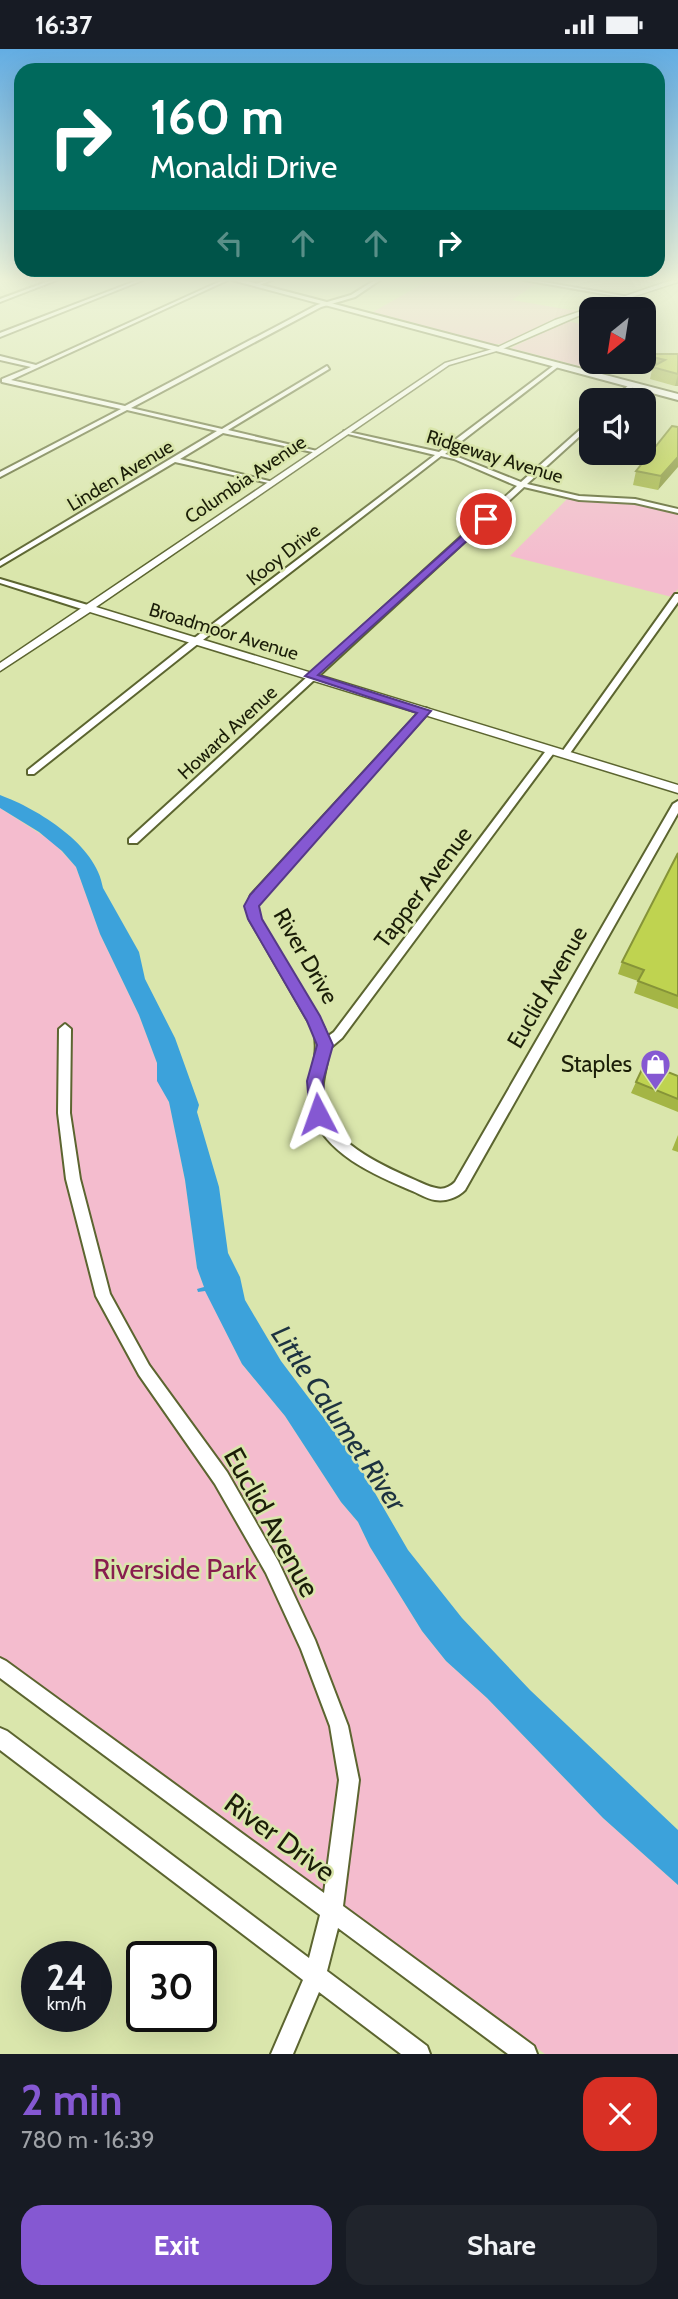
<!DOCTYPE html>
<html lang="en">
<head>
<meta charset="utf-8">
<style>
  :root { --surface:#171b24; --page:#20242c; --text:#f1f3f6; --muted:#9ea1a6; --accent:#8558d2 }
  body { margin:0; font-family:Cabin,sans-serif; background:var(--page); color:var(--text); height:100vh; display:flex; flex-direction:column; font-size:26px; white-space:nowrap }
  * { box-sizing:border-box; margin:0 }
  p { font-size:23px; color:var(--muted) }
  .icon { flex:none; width:38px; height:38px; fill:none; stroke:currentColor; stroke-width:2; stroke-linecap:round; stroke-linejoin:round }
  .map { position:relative; height:2005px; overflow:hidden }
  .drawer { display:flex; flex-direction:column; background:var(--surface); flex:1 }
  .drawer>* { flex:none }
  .hud { position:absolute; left:14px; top:14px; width:651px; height:214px; border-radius:21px; box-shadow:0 7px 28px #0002; background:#00695c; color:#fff; overflow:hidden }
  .needle { width:46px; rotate:210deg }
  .controls { position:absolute; left:579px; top:248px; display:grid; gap:14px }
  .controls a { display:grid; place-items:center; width:77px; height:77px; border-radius:14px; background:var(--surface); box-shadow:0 7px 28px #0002; font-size:35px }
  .speed { position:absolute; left:21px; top:1892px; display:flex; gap:14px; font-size:35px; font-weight:700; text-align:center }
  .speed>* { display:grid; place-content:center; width:91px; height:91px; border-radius:50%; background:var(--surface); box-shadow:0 7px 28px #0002; line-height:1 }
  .speed small { font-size:18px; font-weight:400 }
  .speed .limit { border:4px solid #111; border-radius:10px; background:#fff; color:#111 }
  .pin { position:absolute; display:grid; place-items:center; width:60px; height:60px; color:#fff; margin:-30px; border:4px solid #fff; border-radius:50%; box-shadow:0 2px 7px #0007 }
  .me { position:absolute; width:77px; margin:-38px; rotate:356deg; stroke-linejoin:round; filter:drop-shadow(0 0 5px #0008) }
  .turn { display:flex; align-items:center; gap:24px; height:147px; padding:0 21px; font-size:32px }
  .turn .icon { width:91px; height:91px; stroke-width:2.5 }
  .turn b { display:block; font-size:49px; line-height:60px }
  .lanes { display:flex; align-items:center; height:66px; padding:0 21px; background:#0003; justify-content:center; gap:35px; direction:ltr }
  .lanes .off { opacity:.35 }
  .round { display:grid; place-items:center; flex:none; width:74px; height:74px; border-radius:21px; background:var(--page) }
  .head { display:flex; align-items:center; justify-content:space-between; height:119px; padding:0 21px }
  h1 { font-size:42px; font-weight:700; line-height:52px; color:var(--accent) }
  .action { display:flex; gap:14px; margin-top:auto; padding:14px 21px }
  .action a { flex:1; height:80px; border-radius:21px; background:var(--accent); color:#fff; font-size:28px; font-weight:700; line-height:80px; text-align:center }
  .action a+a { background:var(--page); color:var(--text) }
  .status { display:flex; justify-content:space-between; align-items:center; height:49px; padding:0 35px; background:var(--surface); direction:ltr }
  .status svg { height:19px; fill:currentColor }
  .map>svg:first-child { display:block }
  .green { fill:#f4bcce }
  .water { fill:#3ca2db }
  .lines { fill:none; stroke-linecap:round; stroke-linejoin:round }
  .minor-casing { stroke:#5c6530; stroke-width:4 }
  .tertiary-casing { stroke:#5c6530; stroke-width:3 }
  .primary-casing { stroke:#5c6530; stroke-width:4 }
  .minor { fill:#fff; fill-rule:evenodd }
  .tertiary { fill:#fff; fill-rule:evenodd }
  .primary { fill:#fff; fill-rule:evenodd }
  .wall { fill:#a4b545 }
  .shaded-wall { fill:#869438 }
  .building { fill:#bfd350; stroke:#869438; stroke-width:2 }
  .route { fill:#8558d2; stroke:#563988; stroke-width:2 }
  .labels { text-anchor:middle; stroke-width:5; stroke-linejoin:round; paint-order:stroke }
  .far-street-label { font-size:19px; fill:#1b1e08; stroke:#dae6ac }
  .street-label { font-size:23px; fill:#1b1e08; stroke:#dae6ac }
  .poi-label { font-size:23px; fill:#1b1e08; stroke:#dae6ac; text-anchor:end }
  .near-water-label { font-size:28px; font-style:italic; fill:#1d3240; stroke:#dae6ac }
  .near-street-label { font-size:28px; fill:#1b1e08; stroke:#dae6ac }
  .near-park-label { font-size:28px; fill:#881d4f; stroke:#dae6ac }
</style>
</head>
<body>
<div class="status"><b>16:37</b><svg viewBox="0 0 49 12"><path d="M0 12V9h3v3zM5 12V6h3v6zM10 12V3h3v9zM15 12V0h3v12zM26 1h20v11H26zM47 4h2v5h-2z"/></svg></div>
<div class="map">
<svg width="678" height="2005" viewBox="0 0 678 2005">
  <rect width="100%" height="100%" fill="#dae6ac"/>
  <path class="green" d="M429 231H513L537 234 512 251 576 262 504 295H493L373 263Z
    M566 272 591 277 592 313H633L609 325 511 299Z
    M569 448 625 452 678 463V540L672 548 510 507Z
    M0 759 53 793 76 818 100 885 139 966 157 1014 161 1038 169 1053 185 1131 197 1219 204 1238 198 1243 205 1241 242 1315 285 1367 341 1453 358 1473 370 1498 422 1582 446 1612 487 1649 603 1769 678 1836V2005H545L0 1608Z"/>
  <path class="water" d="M0 746C38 760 97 796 103 839L139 903 145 930 175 989 199 1056 197 1063 219 1138 228 1204 240 1228 245 1251 281 1312 357 1413 408 1501 462 1569 530 1641 678 1781V1836L603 1769 487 1649 446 1612 422 1582 370 1498 358 1473 341 1453 285 1367 242 1315 205 1242 198 1243 197 1240 204 1238 197 1219 185 1131 169 1053 157 1032V1014L139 966 100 885 76 818 62 802 39 783 0 759Z"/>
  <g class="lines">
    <defs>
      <path id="minor" d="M52 231H57L0 253V250Z
        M138 231H143L0 288V284Z
        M223 231H228L11 331 125 357 317 256 351 246 375 231H380L355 248 321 258 131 359 222 380 327 317 329 320 228 381 317 402V404L223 384 180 410 273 433V435L175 413 0 517V512L217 382 127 361 0 428V423L121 360 2 333V330L31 318 0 311V307L36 316Z
        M267 231H272L257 237 253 236Z
        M524 231H532L629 248 627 249Z
        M557 314 559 317 445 405 458 408 521 433 592 370V376L527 435 579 447 635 450 678 460V464L635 454 579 451 524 438 137 794H129V790L517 437 454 410 441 407 199 594 34 725H28V721L193 590 435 406 344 384V382L439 403Z
        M630 335 635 336 618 352H611Z
        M0 530 91 557 92 559 85 561 0 534Z
        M675 545H678V553L568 707H562V703Z
        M425 659 428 660V664L260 850 257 857 260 871 324 979 327 988 334 983 548 699 551 698 556 701 342 989 329 1000C327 1021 317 1042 325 1064 338 1097 385 1118 415 1131 422 1134 429 1138 436 1139 443 1141 450 1138 455 1133L673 755 678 752V764L465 1141C458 1148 446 1153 435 1151 427 1150 418 1144 410 1141 375 1126 323 1104 312 1062 304 1035 321 1010 314 982L250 871 247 857 251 846 422 660Z
        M65 975 71 980 70 1064 80 1130 110 1245 149 1316 227 1423 278 1512 315 1591 348 1677 359 1731 343 1857 534 1997 537 2005H508L338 1879 327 1922 427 1997 430 2005H401L319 1943 293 2005H271L303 1931 0 1701V1679L7 1682 309 1909 320 1866 0 1629V1609L6 1612 324 1844 339 1731 330 1677 301 1600 266 1524 215 1435 139 1326 96 1247 66 1130 58 1064 59 980Z"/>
      <path id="tertiary" d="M672 231 678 233 592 261 500 301 449 316 96 558 678 736V744L90 563 0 622V614L445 314 496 299 555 271Z"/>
      <path id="primary" d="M232 231H243L678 345V351Z"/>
    </defs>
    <use href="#minor" class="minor-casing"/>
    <use href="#tertiary" class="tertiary-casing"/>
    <use href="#primary" class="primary-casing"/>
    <use href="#minor" class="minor"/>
    <use href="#tertiary" class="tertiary"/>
    <use href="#primary" class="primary"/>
  </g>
  <path class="wall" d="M652 305H678V337H675L650 330 652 321H649Z
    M678 378 658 441 633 436 636 422Z
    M678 804V960L634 944 638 932 618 925 622 913Z
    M678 1027V1063L631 1044 636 1033Z
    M678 1086V1103L672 1101Z"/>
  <path class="shaded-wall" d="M678 325V337H675Z
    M678 408V418L658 441 661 427Z"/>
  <path class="building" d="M652 305H678V325L652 318 665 311 652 308Z
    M672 377 678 378V408L661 427 636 422Z
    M678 804V947L638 932 644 921 622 913Z
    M645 1014 678 1027V1050L636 1033Z"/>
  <linearGradient id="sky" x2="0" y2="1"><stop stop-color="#63ade3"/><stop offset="0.45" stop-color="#eef4da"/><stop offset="1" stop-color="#eef4da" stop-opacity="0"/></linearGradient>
  <rect width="678" height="511" fill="url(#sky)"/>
  <path class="route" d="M483 468 491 470 318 626 431 662 259 857 262 870 320 967 333 996 323 1032 326 1065 318 1072 310 1065 307 1032 317 996 307 972 248 870 244 857 250 846 417 664 305 627Z"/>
  <defs>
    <symbol id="shop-pin" viewBox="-11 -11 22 30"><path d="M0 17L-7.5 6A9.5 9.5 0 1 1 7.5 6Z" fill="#8558d2" stroke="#dae6ac"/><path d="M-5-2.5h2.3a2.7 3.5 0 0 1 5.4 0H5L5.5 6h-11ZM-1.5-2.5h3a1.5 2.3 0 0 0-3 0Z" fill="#fff"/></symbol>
  </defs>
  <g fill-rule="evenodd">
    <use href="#shop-pin" x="638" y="998" width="35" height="47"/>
  </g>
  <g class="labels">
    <g class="far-street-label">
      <text transform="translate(495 407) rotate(17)" y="7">Ridgeway Avenue</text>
      <text transform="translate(120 426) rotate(-31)" y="7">Linden Avenue</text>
      <text transform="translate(245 430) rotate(-34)" y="7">Columbia Avenue</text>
      <text transform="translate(283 505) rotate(-38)" y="7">Kooy Drive</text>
      <text transform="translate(224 582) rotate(17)" y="7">Broadmoor Avenue</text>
      <text transform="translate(227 683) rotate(-43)" y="7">Howard Avenue</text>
    </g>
    <g class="street-label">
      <text transform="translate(423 838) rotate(-53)" y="8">Tapper Avenue</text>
      <text transform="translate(306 907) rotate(60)" y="8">River Drive</text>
      <text transform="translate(547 938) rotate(-60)" y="8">Euclid Avenue</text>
    </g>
    <g class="poi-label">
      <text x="632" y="1023">Staples</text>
    </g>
    <g class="near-water-label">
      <text transform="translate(339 1369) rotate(56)" y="10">Little Calumet River</text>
    </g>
    <g class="near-street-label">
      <text transform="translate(272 1473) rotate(61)" y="10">Euclid Avenue</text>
      <text transform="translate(280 1788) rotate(36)" y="10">River Drive</text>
    </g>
    <g class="near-park-label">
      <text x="175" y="1530">Riverside Park</text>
    </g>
  </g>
</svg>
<div class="controls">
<a><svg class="needle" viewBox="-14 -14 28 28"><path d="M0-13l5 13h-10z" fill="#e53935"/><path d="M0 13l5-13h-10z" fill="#9ea1a6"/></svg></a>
<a><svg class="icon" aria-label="sound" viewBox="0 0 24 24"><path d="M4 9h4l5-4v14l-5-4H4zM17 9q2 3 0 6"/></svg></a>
</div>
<div class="speed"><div>24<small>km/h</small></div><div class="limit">30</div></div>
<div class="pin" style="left:486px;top:470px;background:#d93025"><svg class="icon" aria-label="arrive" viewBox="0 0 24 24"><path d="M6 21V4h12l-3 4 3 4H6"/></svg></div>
<svg class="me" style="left:318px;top:1065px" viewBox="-20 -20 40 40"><path d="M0-17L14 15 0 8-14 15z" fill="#8558d2" stroke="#fff" stroke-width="4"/></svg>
<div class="hud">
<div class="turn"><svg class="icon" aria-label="right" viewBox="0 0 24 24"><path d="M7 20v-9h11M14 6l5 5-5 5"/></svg><div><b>160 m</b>Monaldi Drive</div></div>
<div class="lanes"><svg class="icon off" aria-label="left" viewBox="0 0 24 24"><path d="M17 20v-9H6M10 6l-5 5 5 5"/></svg><svg class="icon off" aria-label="ahead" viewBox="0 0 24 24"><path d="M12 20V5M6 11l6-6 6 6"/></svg><svg class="icon off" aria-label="ahead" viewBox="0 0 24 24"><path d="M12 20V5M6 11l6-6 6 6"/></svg><svg class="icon" aria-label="right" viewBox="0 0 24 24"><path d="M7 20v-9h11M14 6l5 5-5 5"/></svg></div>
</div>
</div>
<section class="drawer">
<div class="head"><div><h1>2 min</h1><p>780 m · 16:39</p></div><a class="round" style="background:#d93025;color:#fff"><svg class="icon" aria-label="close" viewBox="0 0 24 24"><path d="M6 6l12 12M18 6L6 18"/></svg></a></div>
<div class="action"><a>Exit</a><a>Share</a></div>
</section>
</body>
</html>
